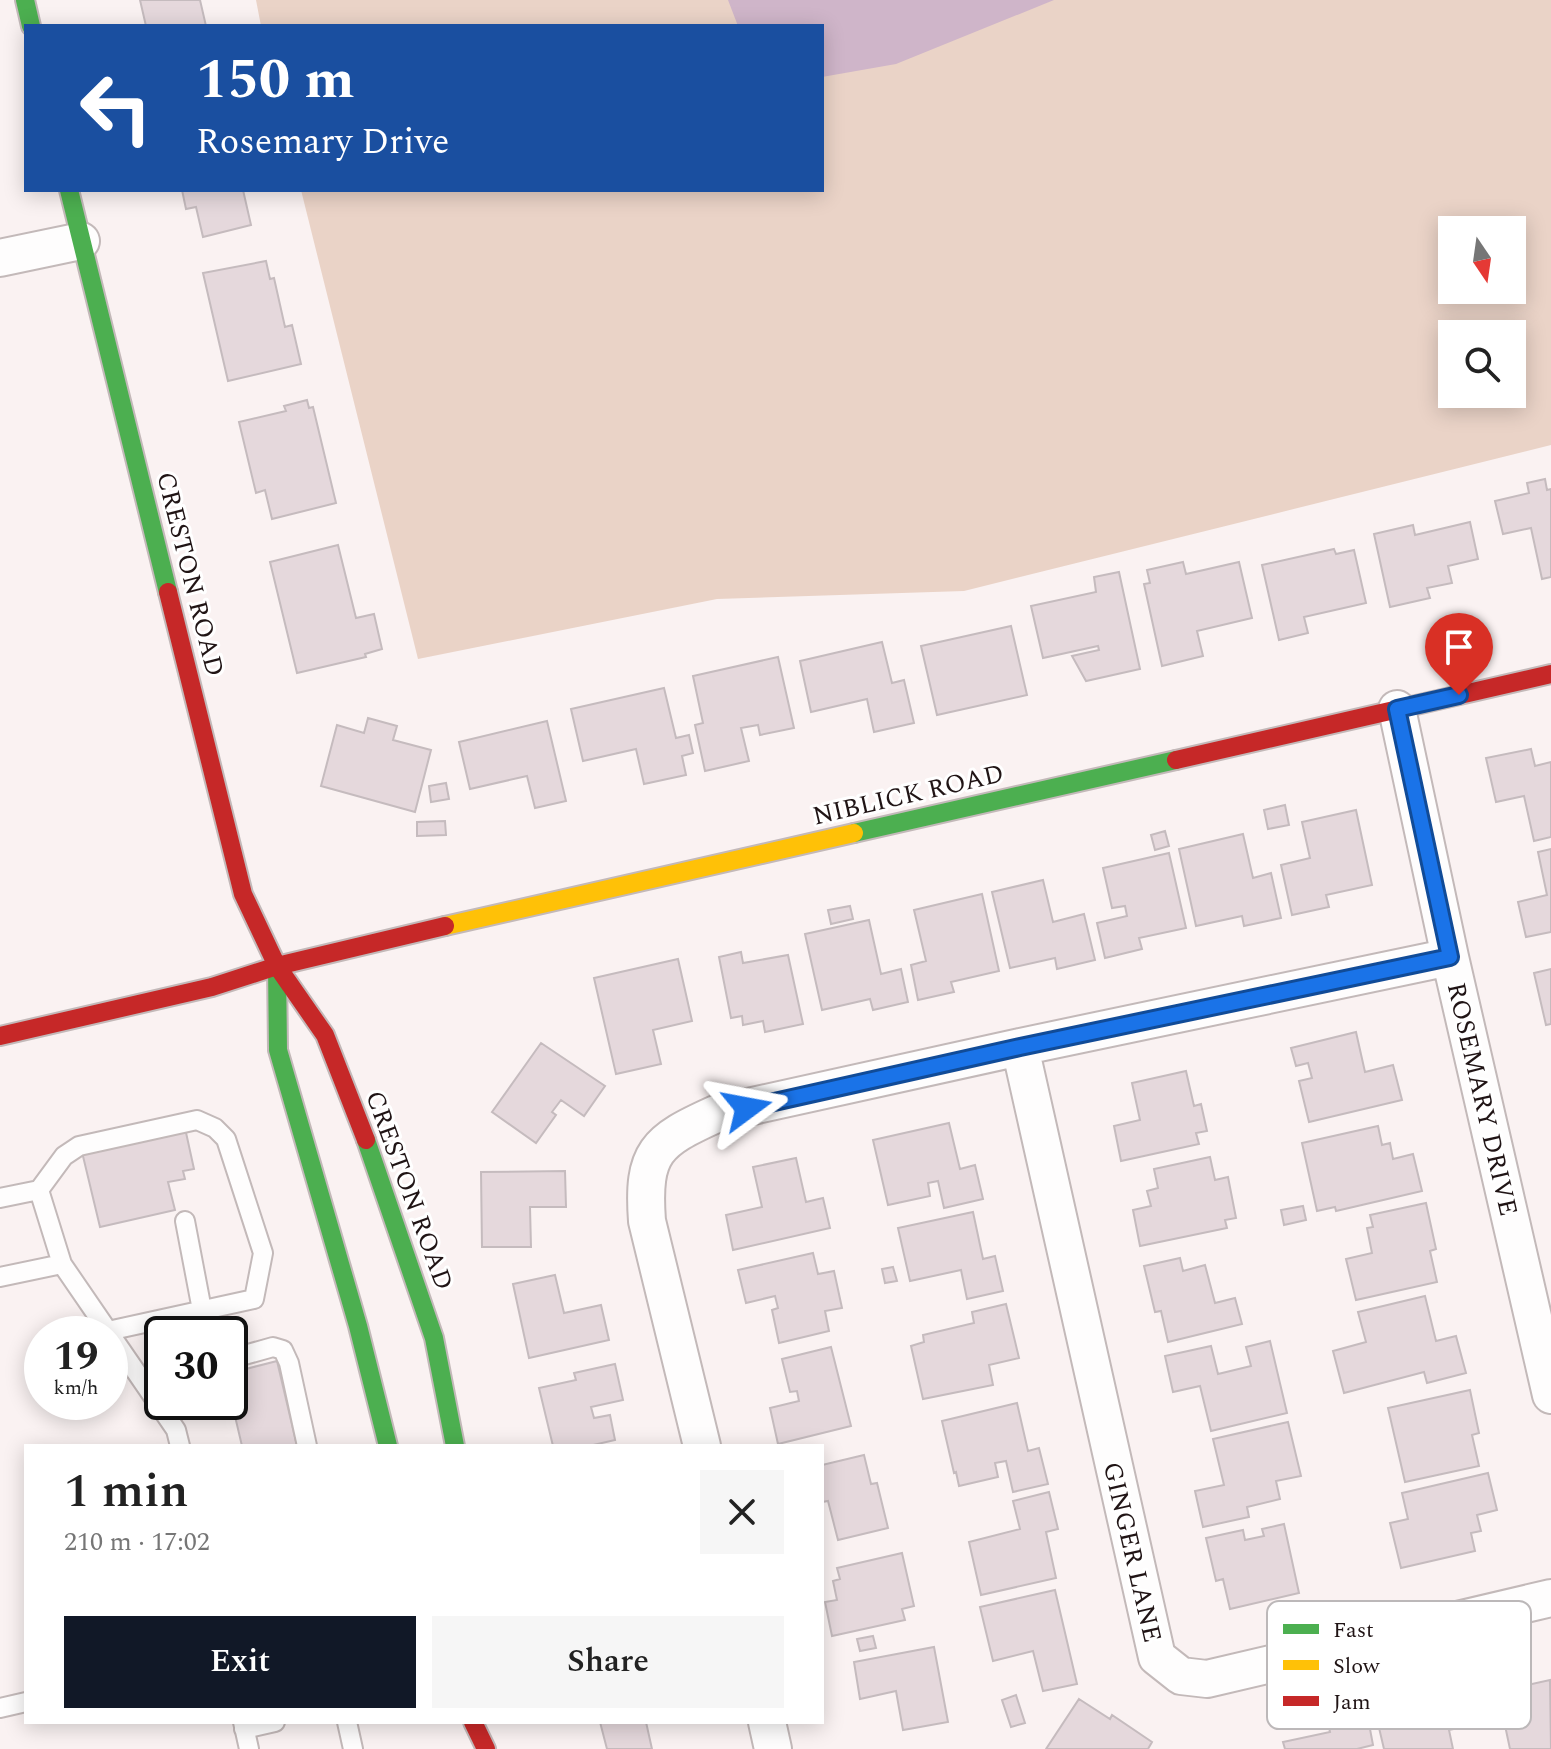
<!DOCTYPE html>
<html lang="en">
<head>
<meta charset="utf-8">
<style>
  :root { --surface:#fff; --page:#f6f6f6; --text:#222; --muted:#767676; --accent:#111827 }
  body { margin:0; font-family:Spectral,serif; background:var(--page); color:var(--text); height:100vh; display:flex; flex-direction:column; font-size:30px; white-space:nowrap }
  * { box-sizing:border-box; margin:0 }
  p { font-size:26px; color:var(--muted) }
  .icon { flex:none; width:44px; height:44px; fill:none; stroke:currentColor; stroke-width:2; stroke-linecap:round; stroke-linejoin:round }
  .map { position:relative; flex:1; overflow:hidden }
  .panel { position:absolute; left:24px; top:1444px; width:800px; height:280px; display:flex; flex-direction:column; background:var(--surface); border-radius:0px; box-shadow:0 4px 20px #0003 }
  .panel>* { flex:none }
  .guide { position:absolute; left:24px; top:24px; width:800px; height:168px; border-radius:0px; box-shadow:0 4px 20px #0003; background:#1a4fa0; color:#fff; overflow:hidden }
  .needle { width:52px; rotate:167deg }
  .fabs { position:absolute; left:1438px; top:216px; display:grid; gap:16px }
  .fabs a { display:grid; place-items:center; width:88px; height:88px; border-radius:0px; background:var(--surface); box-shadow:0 4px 20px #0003; font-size:40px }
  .speed { position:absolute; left:24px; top:1316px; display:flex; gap:16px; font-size:40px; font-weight:700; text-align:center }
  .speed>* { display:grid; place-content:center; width:104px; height:104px; border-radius:50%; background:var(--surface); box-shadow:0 4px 20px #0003; line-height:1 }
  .speed small { font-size:20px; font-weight:400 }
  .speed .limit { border:4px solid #111; border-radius:12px; background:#fff; color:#111 }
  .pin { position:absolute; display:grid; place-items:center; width:68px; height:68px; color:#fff; margin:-82px -34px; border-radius:50% 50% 50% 0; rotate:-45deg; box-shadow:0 0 8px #0007 }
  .pin .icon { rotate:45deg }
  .me { position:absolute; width:88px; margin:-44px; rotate:77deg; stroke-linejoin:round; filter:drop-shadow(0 0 6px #0008) }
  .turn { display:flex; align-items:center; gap:28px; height:168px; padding:0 40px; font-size:36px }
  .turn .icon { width:104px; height:104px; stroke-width:2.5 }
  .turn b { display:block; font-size:56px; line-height:68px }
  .round { display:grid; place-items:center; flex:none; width:84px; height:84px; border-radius:0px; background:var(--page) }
  .head { display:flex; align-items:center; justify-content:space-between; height:136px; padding:0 40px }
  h1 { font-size:48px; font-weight:600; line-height:60px }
  .cta { display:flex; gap:16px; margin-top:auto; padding:16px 40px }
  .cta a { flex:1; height:92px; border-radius:0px; background:var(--accent); color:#fff; font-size:32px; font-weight:600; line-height:92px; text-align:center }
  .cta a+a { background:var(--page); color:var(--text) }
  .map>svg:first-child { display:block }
  .green { fill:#ead3c7; fill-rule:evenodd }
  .water { fill:#cfb5c9 }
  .building { fill:#e5d8dc; stroke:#c5bbbe; stroke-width:2 }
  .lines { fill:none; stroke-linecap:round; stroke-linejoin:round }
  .lane-casing { stroke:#c3b9b9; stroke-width:22 }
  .street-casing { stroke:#c3b9b9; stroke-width:40 }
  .fast-casing { stroke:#c3b9b9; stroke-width:22 }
  .slow-casing { stroke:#c3b9b9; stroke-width:22 }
  .jam-casing { stroke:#c3b9b9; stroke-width:22 }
  .lane { stroke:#fefdfd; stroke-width:18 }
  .street { stroke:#fefdfd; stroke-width:36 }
  .fast { stroke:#4caf50; stroke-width:18 }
  .slow { stroke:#ffc107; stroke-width:18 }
  .jam { stroke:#c62828; stroke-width:18 }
  .route-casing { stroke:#114b97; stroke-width:20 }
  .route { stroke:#1a73e8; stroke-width:14 }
  .labels { text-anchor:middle; stroke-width:6; stroke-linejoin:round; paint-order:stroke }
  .street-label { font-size:26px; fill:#201415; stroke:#fff }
  .key { fill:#fff; stroke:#bcb8b9; stroke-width:2 }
  .key-label { font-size:22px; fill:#201415 }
</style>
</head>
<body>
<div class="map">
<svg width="1551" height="1749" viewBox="0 0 1551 1749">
  <rect width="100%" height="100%" fill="#faf2f2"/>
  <path class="green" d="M256 0H1551V445L964 591 717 599 418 659 301 190H822V26H261ZM1452 230H1512V290H1452ZM1452 334H1512V394H1452Z"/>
  <path class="water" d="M728 0H1054L896 64 822 77V26H738Z"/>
  <path class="building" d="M140 0H200L206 26H146Z
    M182 190H243L251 225 203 237 196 207 186 209Z
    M266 261 270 279 274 278 285 327 292 325 301 364 228 381 203 273Z
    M307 400 309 408 313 407 336 503 272 519 265 490 256 493 239 422 286 411 284 406Z
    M1545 479 1547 490 1551 489V577L1542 579 1531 528 1503 534 1495 501 1529 493 1527 483Z
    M1470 522 1478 559 1448 566 1452 583 1427 588 1430 598 1390 607 1374 534 1413 525 1415 535Z
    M338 545 356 618 374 614 382 649 365 654 366 657 297 673 270 562Z
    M1334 549 1336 554 1354 550 1366 603 1304 617 1308 633 1279 640 1262 565Z
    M1183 562 1186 574 1239 562 1252 618 1197 631 1203 656 1162 666 1144 584 1150 583 1147 570Z
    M1119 572 1140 669 1086 681 1072 656 1099 650 1098 646 1043 658 1031 606 1096 592 1094 577Z
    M1011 626 1027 695 937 715 921 646Z
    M882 642 892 683 904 680 914 723 874 732 867 699 811 712 800 661Z
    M778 657 794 728 760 735 758 725 741 728 749 761 705 771 695 725 703 723 693 676Z
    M664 688 676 738 689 735 693 753 682 756 686 775 644 784 636 749 583 761 571 709Z
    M368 718 397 726 393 740 431 750 415 812 321 786 337 725 364 733Z
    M547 721 566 801 535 808 527 776 470 789 459 742Z
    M1531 749 1535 766 1551 762V837L1534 841 1524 796 1496 802 1486 758Z
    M446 783 449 799 431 802 429 786Z
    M1285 805 1289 825 1268 829 1264 810Z
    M1356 810 1372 885 1326 895 1329 907 1292 915 1281 865 1310 858 1302 822Z
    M445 821 446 835 417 836V822Z
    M1165 831 1169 846 1155 850 1151 835Z
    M1243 834 1253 878 1271 873 1281 918 1244 926 1242 916 1196 926 1179 849Z
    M1551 849V932L1526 937 1518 902 1547 895 1538 852Z
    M1169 853 1186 928 1139 938 1142 949 1105 958 1097 923 1127 916 1125 906 1112 908 1103 868Z
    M1043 880 1053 922 1084 914 1095 960 1057 969 1055 958 1010 968 992 892Z
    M982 894 999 971 951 982 954 992 918 1000 911 965 926 961 914 910Z
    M850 906 853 919 831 924 828 910Z
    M869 920 881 974 901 969 908 1002 873 1010 870 999 822 1010 805 934Z
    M741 952 743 963 788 955 803 1024 765 1032 763 1021 743 1025 742 1016 731 1018 719 957Z
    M678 959 692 1021 653 1030 661 1064 616 1074 594 978Z
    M1551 969V1024L1546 1025 1534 973Z
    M1356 1032 1365 1072 1393 1065 1402 1100 1309 1122 1299 1081 1312 1078 1308 1063 1296 1066 1291 1048Z
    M541 1043 605 1086 584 1116 561 1100 552 1112 556 1115 536 1143 492 1112Z
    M1186 1071 1194 1106 1201 1104 1207 1131 1196 1133 1199 1144 1121 1161 1114 1126 1140 1120 1132 1083Z
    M949 1123 960 1169 975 1165 983 1199 944 1208 938 1181 928 1183 930 1196 888 1205 873 1140Z
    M1378 1126 1382 1145 1390 1143 1393 1159 1413 1154 1422 1191 1336 1211 1335 1207 1317 1211 1302 1143Z
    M185 1128 194 1169 183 1171 185 1179 168 1182 175 1210 100 1227 82 1152Z
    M1210 1157 1215 1180 1228 1177 1236 1218 1225 1220 1227 1228 1140 1246 1133 1210 1151 1206 1147 1191 1158 1188 1154 1169Z
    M796 1158 806 1202 823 1198 830 1228 733 1250 726 1215 762 1207 753 1167Z
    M565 1171 566 1207H530L531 1247H482L481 1172Z
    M1426 1203 1436 1249 1430 1251 1437 1282 1356 1300 1346 1259 1372 1253 1367 1228 1373 1227 1370 1215Z
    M1303 1206 1306 1220 1284 1225 1281 1210Z
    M973 1212 983 1259 995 1256 1003 1291 967 1299 961 1270 910 1281 898 1228Z
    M813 1253 818 1274 834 1271 842 1308 825 1311 829 1331 779 1343 772 1310 778 1308 775 1296 746 1303 738 1270Z
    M1180 1258 1183 1271 1205 1265 1215 1303 1235 1298 1242 1324 1168 1342 1161 1311 1155 1312 1144 1266Z
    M893 1267 897 1281 885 1283 882 1269Z
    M555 1275 564 1313 601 1305 609 1340 529 1358 513 1284Z
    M1425 1296 1436 1341 1456 1336 1466 1373 1427 1383 1424 1372 1344 1393 1333 1351 1366 1342 1358 1312Z
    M1006 1304 1019 1358 989 1365 993 1385 923 1399 911 1346 924 1342 923 1335 974 1323 972 1312Z
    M1270 1341 1287 1413 1211 1431 1200 1386 1173 1392 1165 1356 1211 1346 1218 1374 1251 1366 1246 1347Z
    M831 1347 851 1426 778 1444 770 1408 799 1401 797 1391 790 1392 782 1359Z
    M277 1361 297 1446H242L230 1395V1373Z
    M615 1364 623 1400 591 1407 594 1418 610 1415 615 1440 589 1446H553L539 1388 576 1380 574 1373Z
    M1470 1390 1479 1433 1472 1435 1479 1466 1405 1482 1388 1408Z
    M1017 1403 1028 1451 1039 1448 1048 1484 1013 1492 1006 1461 995 1463 998 1477 959 1486 956 1472 954 1473 942 1421Z
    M1288 1422 1301 1476 1276 1481 1280 1499 1247 1507 1249 1517 1203 1527 1195 1491 1224 1485 1213 1439Z
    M864 1455 871 1484 877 1483 888 1528 838 1540 828 1501 822 1502V1465Z
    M1488 1473 1497 1510 1477 1515 1481 1531 1471 1533 1475 1551 1401 1568 1390 1523 1408 1519 1402 1493Z
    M1049 1492 1058 1529 1046 1532 1056 1578 981 1595 969 1542 1020 1529 1013 1501Z
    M1284 1524 1299 1593 1230 1609 1223 1579 1216 1581 1206 1538 1243 1530 1245 1540 1264 1536 1262 1529Z
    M902 1553 914 1606 902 1609 905 1620 832 1636 825 1602 837 1600 833 1581 840 1579 837 1568Z
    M1055 1590 1077 1684 1043 1691 1033 1651 993 1661 980 1607Z
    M873 1636 876 1648 860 1651 857 1639Z
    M934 1647 948 1722 903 1730 896 1691 860 1699 854 1662Z
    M1550 1680 1551 1749H1510L1503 1716 1475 1723 1468 1689 1502 1681 1504 1690Z
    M1455 1692 1463 1727 1449 1730 1453 1749H1384L1376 1715 1409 1708 1408 1702Z
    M1016 1695 1025 1723 1011 1727 1002 1700Z
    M1079 1699 1110 1719 1112 1715 1152 1742 1148 1749H1046Z
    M1367 1713 1373 1745 1357 1749H1285L1283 1742 1330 1732 1328 1722Z
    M600 1722H646L652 1749H607Z"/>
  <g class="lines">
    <defs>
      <path id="lane" d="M39 1190 62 1264 110 1334
        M0 1198 39 1190 64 1156 79 1146 197 1120 215 1128 226 1139 263 1253 254 1299 108 1331
        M185 1221 202 1310
        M0 1277 62 1264
        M110 1334 176 1430 180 1446
        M230 1359 273 1347 283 1350 289 1363 307 1446
        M0 1708 26 1702
        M243 1722 249 1749
        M347 1722 353 1749
        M244 1729 275 1722"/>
      <path id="street" d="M0 258 81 241
        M1397 709 1450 957 1551 1395
        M1020 1047 1157 1657 1181 1676 1207 1679 1551 1598
        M702 1446 647 1221C642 1152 656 1141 716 1114L1020 1047 1450 957
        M767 1722 773 1749"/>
      <path id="fast" d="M25 0 31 26
        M69 190 168 592
        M854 833 1176 760
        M277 966 278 1050 358 1326 388 1446
        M366 1140 434 1338 455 1446"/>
      <path id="slow" d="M445 926 854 833"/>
      <path id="jam" d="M168 592 243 894 277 966 325 1035 366 1140
        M1176 760 1551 674
        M0 1036 212 987 277 966 445 926
        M473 1722 486 1749"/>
    </defs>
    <use href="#lane" class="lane-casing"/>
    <use href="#street" class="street-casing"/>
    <use href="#fast" class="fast-casing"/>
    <use href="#slow" class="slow-casing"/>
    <use href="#jam" class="jam-casing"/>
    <use href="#lane" class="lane"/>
    <use href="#street" class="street"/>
    <use href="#fast" class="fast"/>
    <use href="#slow" class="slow"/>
    <use href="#jam" class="jam"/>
  </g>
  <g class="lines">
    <defs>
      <path id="route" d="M747 1108 1020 1047 1450 957 1397 709 1459 695"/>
    </defs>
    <use href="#route" class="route-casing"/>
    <use href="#route" class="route"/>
  </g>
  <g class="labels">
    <g class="street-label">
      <text transform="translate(191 574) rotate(76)" y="9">CRESTON ROAD</text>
      <text transform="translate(908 794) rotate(-13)" y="9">NIBLICK ROAD</text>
      <text transform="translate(1483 1099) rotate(77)" y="9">ROSEMARY DRIVE</text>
      <text transform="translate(410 1190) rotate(70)" y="9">CRESTON ROAD</text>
      <text transform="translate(1133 1552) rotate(77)" y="9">GINGER LANE</text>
    </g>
  </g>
  <rect x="1267" y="1601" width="264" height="128" rx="12" class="key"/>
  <rect x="1283" y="1624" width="36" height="10" fill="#4caf50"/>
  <rect x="1283" y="1660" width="36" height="10" fill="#ffc107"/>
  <rect x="1283" y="1696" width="36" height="10" fill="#c62828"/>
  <g class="key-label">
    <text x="1333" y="1637">Fast</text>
    <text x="1333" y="1673">Slow</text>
    <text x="1333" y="1709">Jam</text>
  </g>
</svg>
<div class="fabs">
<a><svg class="needle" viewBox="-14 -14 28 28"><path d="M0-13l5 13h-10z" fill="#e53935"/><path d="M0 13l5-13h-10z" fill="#767676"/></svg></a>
<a><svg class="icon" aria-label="search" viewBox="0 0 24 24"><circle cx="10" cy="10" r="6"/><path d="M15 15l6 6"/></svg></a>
</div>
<div class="speed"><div>19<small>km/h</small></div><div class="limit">30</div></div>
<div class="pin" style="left:1459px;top:695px;background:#d93025"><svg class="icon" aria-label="arrive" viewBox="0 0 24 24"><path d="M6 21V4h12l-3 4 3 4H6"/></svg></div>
<svg class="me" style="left:747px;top:1108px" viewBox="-20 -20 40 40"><path d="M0-17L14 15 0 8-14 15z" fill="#1a73e8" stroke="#fff" stroke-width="4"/></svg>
<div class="guide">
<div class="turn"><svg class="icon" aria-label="left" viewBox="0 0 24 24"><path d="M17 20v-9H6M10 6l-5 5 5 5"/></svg><div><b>150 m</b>Rosemary Drive</div></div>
</div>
<section class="panel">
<div class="head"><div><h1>1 min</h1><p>210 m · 17:02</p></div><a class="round"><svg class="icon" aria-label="close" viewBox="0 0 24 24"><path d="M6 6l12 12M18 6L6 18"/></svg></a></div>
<div class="cta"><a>Exit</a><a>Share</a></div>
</section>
</div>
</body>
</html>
